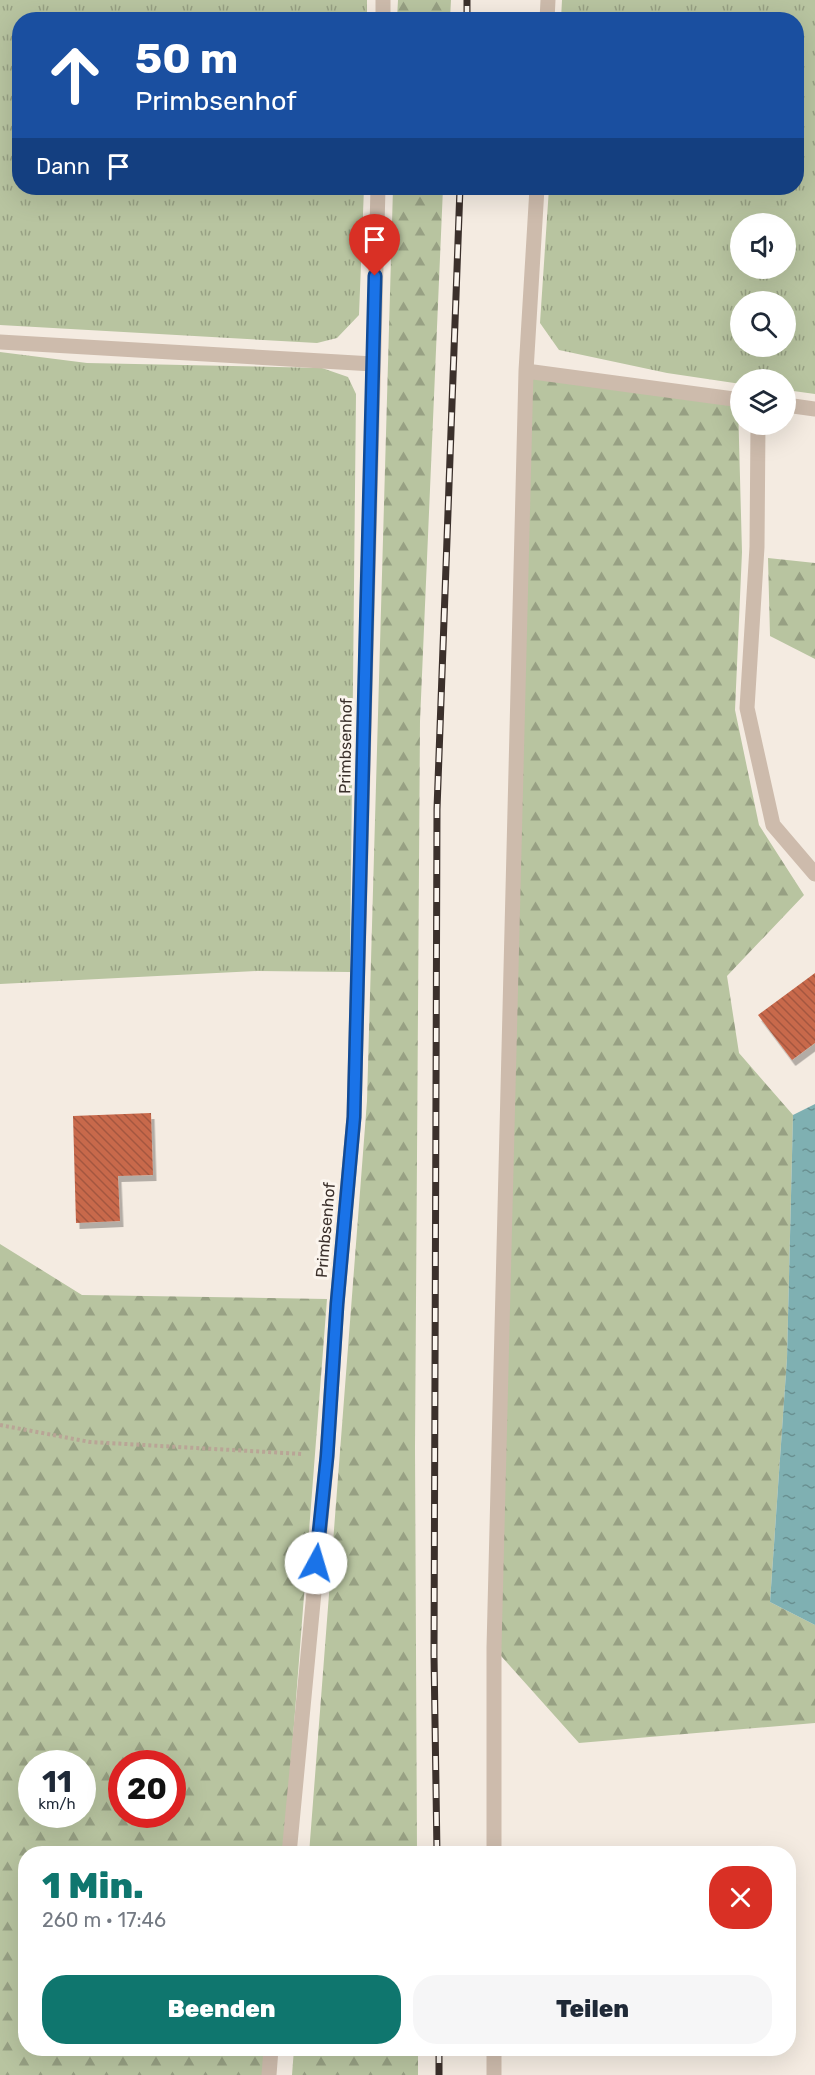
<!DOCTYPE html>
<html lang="de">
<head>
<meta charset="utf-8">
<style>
  :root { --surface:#fff; --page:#f6f6f7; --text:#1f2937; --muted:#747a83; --accent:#0f766e }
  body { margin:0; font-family:Rubik,sans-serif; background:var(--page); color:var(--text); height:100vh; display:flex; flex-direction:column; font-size:22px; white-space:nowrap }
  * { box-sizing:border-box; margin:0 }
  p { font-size:20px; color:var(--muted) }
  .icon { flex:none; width:33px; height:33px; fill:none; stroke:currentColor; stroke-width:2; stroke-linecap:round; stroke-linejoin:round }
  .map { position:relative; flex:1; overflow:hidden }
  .details { position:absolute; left:18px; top:1846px; width:778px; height:210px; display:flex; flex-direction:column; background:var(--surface); border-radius:24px; box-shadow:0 6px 24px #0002 }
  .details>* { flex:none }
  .banner { position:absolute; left:12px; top:12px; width:792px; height:183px; border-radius:24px; box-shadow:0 6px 24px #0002; background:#1a4fa0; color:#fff; overflow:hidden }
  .buttons { position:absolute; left:730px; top:213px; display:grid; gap:12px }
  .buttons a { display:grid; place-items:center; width:66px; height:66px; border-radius:50%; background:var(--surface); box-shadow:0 6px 24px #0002; font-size:30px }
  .speed { position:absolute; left:18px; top:1750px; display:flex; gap:12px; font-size:30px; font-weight:700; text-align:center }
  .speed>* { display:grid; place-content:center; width:78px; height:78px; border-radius:50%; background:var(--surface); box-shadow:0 6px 24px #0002; line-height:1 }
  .speed small { font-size:15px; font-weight:400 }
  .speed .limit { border:9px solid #d22; background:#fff; color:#111 }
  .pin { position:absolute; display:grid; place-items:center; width:51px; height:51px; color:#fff; margin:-62px -26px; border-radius:50% 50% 50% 0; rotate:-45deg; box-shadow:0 0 6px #0007 }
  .pin .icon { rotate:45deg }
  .me { position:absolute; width:66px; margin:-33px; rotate:6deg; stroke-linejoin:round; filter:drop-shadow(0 0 4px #0008) }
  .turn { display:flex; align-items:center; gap:21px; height:126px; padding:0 24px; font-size:27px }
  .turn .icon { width:78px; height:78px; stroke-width:2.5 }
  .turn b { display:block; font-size:42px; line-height:51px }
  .then { display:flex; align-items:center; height:57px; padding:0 24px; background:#0003; gap:12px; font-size:22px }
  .round { display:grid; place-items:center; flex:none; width:63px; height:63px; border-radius:24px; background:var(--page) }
  .overview { display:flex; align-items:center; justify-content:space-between; height:102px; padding:0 24px }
  h1 { font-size:36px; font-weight:800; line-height:45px; color:var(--accent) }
  .button { display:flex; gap:12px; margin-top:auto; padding:12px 24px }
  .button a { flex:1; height:69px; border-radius:24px; background:var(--accent); color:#fff; font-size:24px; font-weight:800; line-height:69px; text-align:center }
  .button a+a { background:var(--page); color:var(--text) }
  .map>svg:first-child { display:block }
  .grass { fill:url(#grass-tufts); fill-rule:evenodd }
  .forest { fill:url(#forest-firs); fill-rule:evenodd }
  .water { fill:url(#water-ripples) }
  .building { fill:url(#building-back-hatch); filter:url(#shadow) }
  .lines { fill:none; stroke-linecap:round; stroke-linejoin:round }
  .path { stroke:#b9a596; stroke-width:4; stroke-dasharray:3 3; stroke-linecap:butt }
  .service { stroke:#cdbbac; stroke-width:15 }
  .rail-casing { stroke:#3b302b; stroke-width:7 }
  .rail { stroke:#fbf5ee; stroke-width:4.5; stroke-dasharray:14; stroke-linecap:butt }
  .route-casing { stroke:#114b97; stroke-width:15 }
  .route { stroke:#1a73e8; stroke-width:10 }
  .labels { text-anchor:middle; stroke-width:6; stroke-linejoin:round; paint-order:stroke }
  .street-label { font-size:16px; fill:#3b302b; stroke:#fbf5ee }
</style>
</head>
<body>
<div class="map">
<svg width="815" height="2075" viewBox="0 0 815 2075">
  <defs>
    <pattern id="grass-tufts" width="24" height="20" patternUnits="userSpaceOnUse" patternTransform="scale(1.5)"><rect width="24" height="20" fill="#b8c4a0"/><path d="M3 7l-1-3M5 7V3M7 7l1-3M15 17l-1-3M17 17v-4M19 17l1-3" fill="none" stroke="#97a083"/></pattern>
    <pattern id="forest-firs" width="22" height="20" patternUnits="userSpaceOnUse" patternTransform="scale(1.5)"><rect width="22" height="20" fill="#b8c4a0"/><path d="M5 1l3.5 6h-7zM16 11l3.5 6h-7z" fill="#97a083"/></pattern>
    <pattern id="water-ripples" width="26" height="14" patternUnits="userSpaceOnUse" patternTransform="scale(1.5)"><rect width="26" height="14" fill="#7fb0b2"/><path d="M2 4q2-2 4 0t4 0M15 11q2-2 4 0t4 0" fill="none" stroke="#699091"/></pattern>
    <pattern id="building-back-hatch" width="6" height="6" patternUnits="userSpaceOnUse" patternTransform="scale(1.5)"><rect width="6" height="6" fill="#c8694b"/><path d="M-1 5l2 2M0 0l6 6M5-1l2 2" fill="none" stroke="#a4573f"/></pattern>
    <filter id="shadow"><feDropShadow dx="3.5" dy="6" stdDeviation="0" flood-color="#0004"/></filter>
  </defs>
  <rect width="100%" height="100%" fill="#f4ebe1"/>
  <path class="grass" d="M0 0H367V19L20 20V188H364L359 315 337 338 317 343 0 325Z
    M562 0H815V394L786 390V380H741V384L667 373 559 350 540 323 549 188H796V20L561 19ZM741 224H786V268H741ZM741 302H786V346H741Z
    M0 352 87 363 322 368 348 377 356 394 350 972 257 971 0 984Z"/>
  <path class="forest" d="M398 0H451L450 19H397Z
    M393 188H443L420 721 415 1447 417 1854H309L367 1101Z
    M526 371 738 403 742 552 735 710 759 825 804 895 727 976 739 1053 793 1115 787 1358 770 1602 815 1625V1723L579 1743 494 1648Z
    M768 558 815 563V659L770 636Z
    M0 1244 82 1295 327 1299 284 1854H26V2049H268L266 2075H0ZM32 1764H82V1815H32ZM122 1764H172V1815H122Z
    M294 2049H418V2075H292Z"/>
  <path class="water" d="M815 1104V1625L770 1602 787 1358 793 1115Z"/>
  <path class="building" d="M815 973V1043L792 1060 758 1015Z
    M151 1113 153 1175 118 1176 120 1221 76 1223 73 1116Z"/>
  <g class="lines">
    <path class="path" d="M0 1425 90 1442 303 1454"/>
    <path class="service" d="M383 20V0
      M547 20 548 0
      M537 188 526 371 741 400
      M0 342 373 364
      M786 405 815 409
      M758 424 757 547 747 708 773 825 815 874
      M289 1854 327 1456 337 1304 354 1117 378 188
      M494 1854V1648L526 371
      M269 2075 271 2049
      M494 2075V2049"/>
    <defs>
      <path id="rail" d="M467 20V0
        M437 1854 434 1655 437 809 460 188
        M439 2049V2075"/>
    </defs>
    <use href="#rail" class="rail-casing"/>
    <use href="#rail" class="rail"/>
  </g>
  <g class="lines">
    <defs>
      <path id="route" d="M316 1563 327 1456 337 1304 354 1117 375 276"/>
    </defs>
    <use href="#route" class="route-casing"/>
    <use href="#route" class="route"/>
  </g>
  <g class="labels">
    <g class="street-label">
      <text transform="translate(345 746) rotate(-89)" y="6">Primbsenhof</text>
      <text transform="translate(325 1230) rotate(-85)" y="6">Primbsenhof</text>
    </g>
  </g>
</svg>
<div class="buttons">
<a><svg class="icon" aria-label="sound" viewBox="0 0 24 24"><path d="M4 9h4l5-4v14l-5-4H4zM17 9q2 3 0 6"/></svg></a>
<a><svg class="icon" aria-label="search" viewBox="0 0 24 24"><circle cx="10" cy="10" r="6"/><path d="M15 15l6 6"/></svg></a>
<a><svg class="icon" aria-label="layers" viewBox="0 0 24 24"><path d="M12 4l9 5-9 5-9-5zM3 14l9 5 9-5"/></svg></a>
</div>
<div class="speed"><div>11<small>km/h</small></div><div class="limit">20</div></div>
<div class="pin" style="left:375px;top:276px;background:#d93025"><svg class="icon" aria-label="arrive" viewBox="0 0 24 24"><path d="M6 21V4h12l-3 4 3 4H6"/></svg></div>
<svg class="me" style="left:316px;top:1563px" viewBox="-20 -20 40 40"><circle r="19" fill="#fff"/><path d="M0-13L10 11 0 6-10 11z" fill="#1a73e8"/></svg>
<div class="banner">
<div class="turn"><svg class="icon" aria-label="ahead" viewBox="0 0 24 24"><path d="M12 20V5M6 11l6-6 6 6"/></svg><div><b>50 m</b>Primbsenhof</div></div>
<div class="then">Dann<svg class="icon" aria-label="arrive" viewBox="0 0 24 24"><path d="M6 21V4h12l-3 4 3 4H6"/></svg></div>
</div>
<section class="details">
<div class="overview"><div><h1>1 Min.</h1><p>260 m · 17:46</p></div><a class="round" style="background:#d93025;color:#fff"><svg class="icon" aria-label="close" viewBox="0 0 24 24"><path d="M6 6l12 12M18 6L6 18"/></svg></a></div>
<div class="button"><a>Beenden</a><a>Teilen</a></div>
</section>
</div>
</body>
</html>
